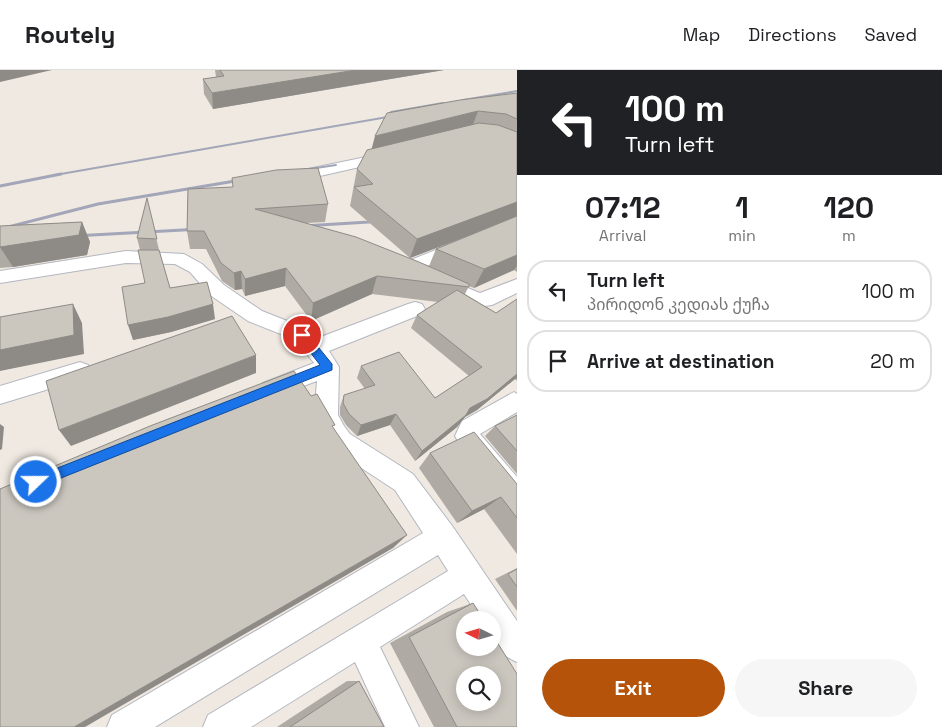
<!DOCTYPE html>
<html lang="en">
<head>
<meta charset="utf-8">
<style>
  :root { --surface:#fff; --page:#f6f6f6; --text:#202124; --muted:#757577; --line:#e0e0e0; --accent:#b45309 }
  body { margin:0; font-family:"Space Grotesk","Noto Sans Georgian",sans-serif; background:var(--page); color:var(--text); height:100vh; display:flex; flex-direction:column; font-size:19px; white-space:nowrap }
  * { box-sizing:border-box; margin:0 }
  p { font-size:16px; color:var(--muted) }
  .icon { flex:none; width:28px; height:28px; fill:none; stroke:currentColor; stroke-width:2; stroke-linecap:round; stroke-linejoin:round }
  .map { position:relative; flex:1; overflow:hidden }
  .sheet { display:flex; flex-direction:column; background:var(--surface); width:425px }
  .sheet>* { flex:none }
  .top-card { background:#202124; color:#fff; overflow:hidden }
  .needle { width:32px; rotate:275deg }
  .tools { position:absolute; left:456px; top:541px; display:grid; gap:10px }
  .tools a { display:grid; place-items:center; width:45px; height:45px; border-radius:50%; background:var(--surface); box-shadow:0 2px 12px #0003; font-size:25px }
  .pin { position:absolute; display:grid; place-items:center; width:42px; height:42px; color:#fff; margin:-21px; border:2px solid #fff; border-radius:50%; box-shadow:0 1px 5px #0007 }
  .me { position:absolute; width:55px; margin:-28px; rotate:68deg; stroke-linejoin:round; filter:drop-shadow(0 0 4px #0008) }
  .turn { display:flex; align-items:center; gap:18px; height:105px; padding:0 25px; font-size:22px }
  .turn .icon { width:65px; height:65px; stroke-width:2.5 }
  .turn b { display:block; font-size:35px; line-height:42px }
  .eta { display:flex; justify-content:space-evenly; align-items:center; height:85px; text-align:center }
  .eta b { font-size:30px; font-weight:800; line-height:35px }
  .action { display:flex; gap:10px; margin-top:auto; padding:10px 25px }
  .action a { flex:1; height:58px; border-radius:30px; background:var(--accent); color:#fff; font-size:20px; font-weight:800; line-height:58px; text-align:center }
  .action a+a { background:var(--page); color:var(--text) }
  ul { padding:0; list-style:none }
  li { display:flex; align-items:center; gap:15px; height:62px; margin:0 10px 8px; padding:0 15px; border:2px solid var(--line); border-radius:20px }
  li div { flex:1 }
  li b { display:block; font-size:19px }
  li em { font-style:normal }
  header { display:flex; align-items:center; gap:30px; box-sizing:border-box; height:70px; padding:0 25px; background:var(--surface); border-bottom:1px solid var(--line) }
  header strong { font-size:24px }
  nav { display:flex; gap:28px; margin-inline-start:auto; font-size:18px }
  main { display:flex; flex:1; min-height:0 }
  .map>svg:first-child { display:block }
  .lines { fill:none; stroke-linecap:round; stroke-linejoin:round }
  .minor-casing { stroke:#b4b7c1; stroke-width:2 }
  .minor { fill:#fff; fill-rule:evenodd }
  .rail-far1 { stroke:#a3a6b8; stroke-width:2 }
  .rail { stroke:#a3a6b8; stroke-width:3 }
  .wall { fill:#afaba4 }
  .shaded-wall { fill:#8e8b86 }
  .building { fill:#cbc7bf; stroke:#8e8b86; fill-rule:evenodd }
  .route { fill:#1a73e8; stroke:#114b97 }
</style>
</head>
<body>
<header>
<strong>Routely</strong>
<nav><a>Map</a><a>Directions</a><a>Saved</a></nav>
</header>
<main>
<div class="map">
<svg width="517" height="657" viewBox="0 0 517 657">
  <rect width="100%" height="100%" fill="#efe9e1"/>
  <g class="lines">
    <defs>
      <path id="minor" d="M390 82 395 83 397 86 395 89 289 113 281 108 289 103Z
        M517 148V159L413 202C404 205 390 200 384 191L387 187 393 185 408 191Z
        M126 181 184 184 202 194 224 215 262 241 310 260 318 268 408 234 415 232 422 234 425 239 422 244 329 281 339 297 338 345 344 356 350 364 413 404 453 457 517 551V592C497 584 492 570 492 550H481L464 524 380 577 419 657H385L355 592 251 657H203L208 645 448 501 438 485 155 657H107L112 645 423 463 395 420 334 380 314 347 317 311 271 328 263 325 260 319 263 313 314 293 296 270 248 251 210 225 190 202 175 194 126 193 0 213V201Z
        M438 206 480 223 517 209V223L492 235 478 237 431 217 429 212 431 207Z
        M80 292 88 295 91 301 88 307 0 334V316Z
        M514 322 517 324V342L480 364 517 407V438L508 435 459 373 455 366 462 351Z"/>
    </defs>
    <use href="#minor" class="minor-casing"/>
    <use href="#minor" class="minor"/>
    <path class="rail-far1" d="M463 30 517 21
      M391 42 443 33
      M303 100 336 95
      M55 105 399 45"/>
    <path class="rail" d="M0 116 61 104
      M303 156 369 152 383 149
      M0 159 98 134 247 109
      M74 166 201 159"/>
  </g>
  <path class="wall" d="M215 0H444L213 39 204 24 203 9 216 7Z
    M517 23V202L514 200 474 218 469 216 465 224 496 243 517 229V311L515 309 477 340 465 347 457 357 415 391 390 355 357 366 346 355 340 345V337L344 325 365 319 357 308 361 296 435 328 469 306 411 258 417 245 438 232 372 224 311 251 285 216 245 226 242 219 235 220 222 211 206 179H190L187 161 188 119 328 134 325 152 306 153 429 196 436 179 484 160 410 188 350 136 357 99 372 79Z
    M147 128 159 180 170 218 215 249 171 262 133 270 145 213 140 180 137 168Z
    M82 152 90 172 87 185 13 197 0 198V156Z
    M517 345V404L485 366 495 356Z
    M430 383 517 414V484L484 439 457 453 419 398Z
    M517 498V541L495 509Z
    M473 533 517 657H434L390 573 447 542Z
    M347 611H359L384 657H277Z"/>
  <path class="shaded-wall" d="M0 0H52L0 12Z
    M356 0H444L213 39 212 23Z
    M478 41 471 60 370 85 375 66Z
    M517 132V147L410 188 417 169Z
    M82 152 90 172 87 185 13 197 0 177Z
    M517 185V196L514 200 474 218 484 199Z
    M286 198 285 216 245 226V209Z
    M241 201 242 219 235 220 234 203Z
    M377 206 372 224 311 251 313 233Z
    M73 234 82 253 84 284 0 301V280Z
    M213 234 215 249 171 262 133 270 128 255Z
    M256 285V303L71 376 59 360Z
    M517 304V308L515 309 477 340 465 347 457 357 415 391 422 381 470 338Z
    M396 344 390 355 357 366 361 355Z
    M0 354 4 357 2 379 0 380Z
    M501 427 484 439 457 453 472 441Z
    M407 465 393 478 85 657H74Z"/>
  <path class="building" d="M220 0H356L212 23 203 9 224 6Z
    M517 23V49L506 44 478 41 375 66 387 43 460 30Z
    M479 53 498 55 517 62V132L417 169 354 117 373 114 357 99 367 80Z
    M318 98 328 134 255 139 356 167 419 192 469 214V217L377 206 313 233 286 198 245 209 241 201 234 203 221 193 204 161H187L188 119 233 117 232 108 276 100Z
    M147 128 157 169 137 168Z
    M517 146V185L484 199 436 179Z
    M82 152 79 165 0 177V156Z
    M138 180H159L170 218 207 212 213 234 168 247 128 255 122 217 145 213Z
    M457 220 496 243 517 229V304L487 329 470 338 466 345 422 381 396 344 361 355 349 344 343 333 344 325 375 315 361 296 399 282 435 328 482 297 417 245Z
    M73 234 74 265 0 280V247Z
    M232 246 256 285 59 360 46 311Z
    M294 301 311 326 317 324 335 355 332 356 407 465 74 657H0V419L150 356Z
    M517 345V381L495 356Z
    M474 362 517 414V448L501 427 472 441 430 383Z
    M517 499V517L508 504Z
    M473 533 484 550H465V578H492V564L517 604V657H457L409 567ZM465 605H492V632H465Z
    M359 611 384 657H290Z"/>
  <path class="route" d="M302 261 306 262 332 294V300L36 418 32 416 30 412 32 408 320 295 297 265Z"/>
</svg>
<div class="tools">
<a><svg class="needle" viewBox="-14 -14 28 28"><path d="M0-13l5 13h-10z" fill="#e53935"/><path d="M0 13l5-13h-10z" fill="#757577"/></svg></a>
<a><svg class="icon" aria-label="search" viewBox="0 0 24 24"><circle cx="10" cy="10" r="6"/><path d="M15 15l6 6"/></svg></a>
</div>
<div class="pin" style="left:302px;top:265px;background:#d93025"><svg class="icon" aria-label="arrive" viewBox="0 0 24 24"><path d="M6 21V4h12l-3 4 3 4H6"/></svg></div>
<svg class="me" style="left:36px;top:412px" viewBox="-20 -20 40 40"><circle r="17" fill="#1a73e8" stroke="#fff" stroke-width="3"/><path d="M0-11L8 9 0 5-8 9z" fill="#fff"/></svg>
</div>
<section class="sheet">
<div class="top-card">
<div class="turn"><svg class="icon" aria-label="left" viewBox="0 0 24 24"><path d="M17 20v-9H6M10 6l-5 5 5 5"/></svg><div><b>100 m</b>Turn left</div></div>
</div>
<div class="eta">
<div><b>07:12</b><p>Arrival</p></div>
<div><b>1</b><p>min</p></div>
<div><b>120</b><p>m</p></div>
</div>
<ul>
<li><svg class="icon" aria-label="left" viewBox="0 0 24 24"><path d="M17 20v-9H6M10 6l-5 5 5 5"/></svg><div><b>Turn left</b><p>პირიდონ კედიას ქუჩა</p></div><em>100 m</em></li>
<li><svg class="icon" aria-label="arrive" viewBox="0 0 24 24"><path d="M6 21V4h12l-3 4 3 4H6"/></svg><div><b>Arrive at destination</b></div><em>20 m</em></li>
</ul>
<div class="action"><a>Exit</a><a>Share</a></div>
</section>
</main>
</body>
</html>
